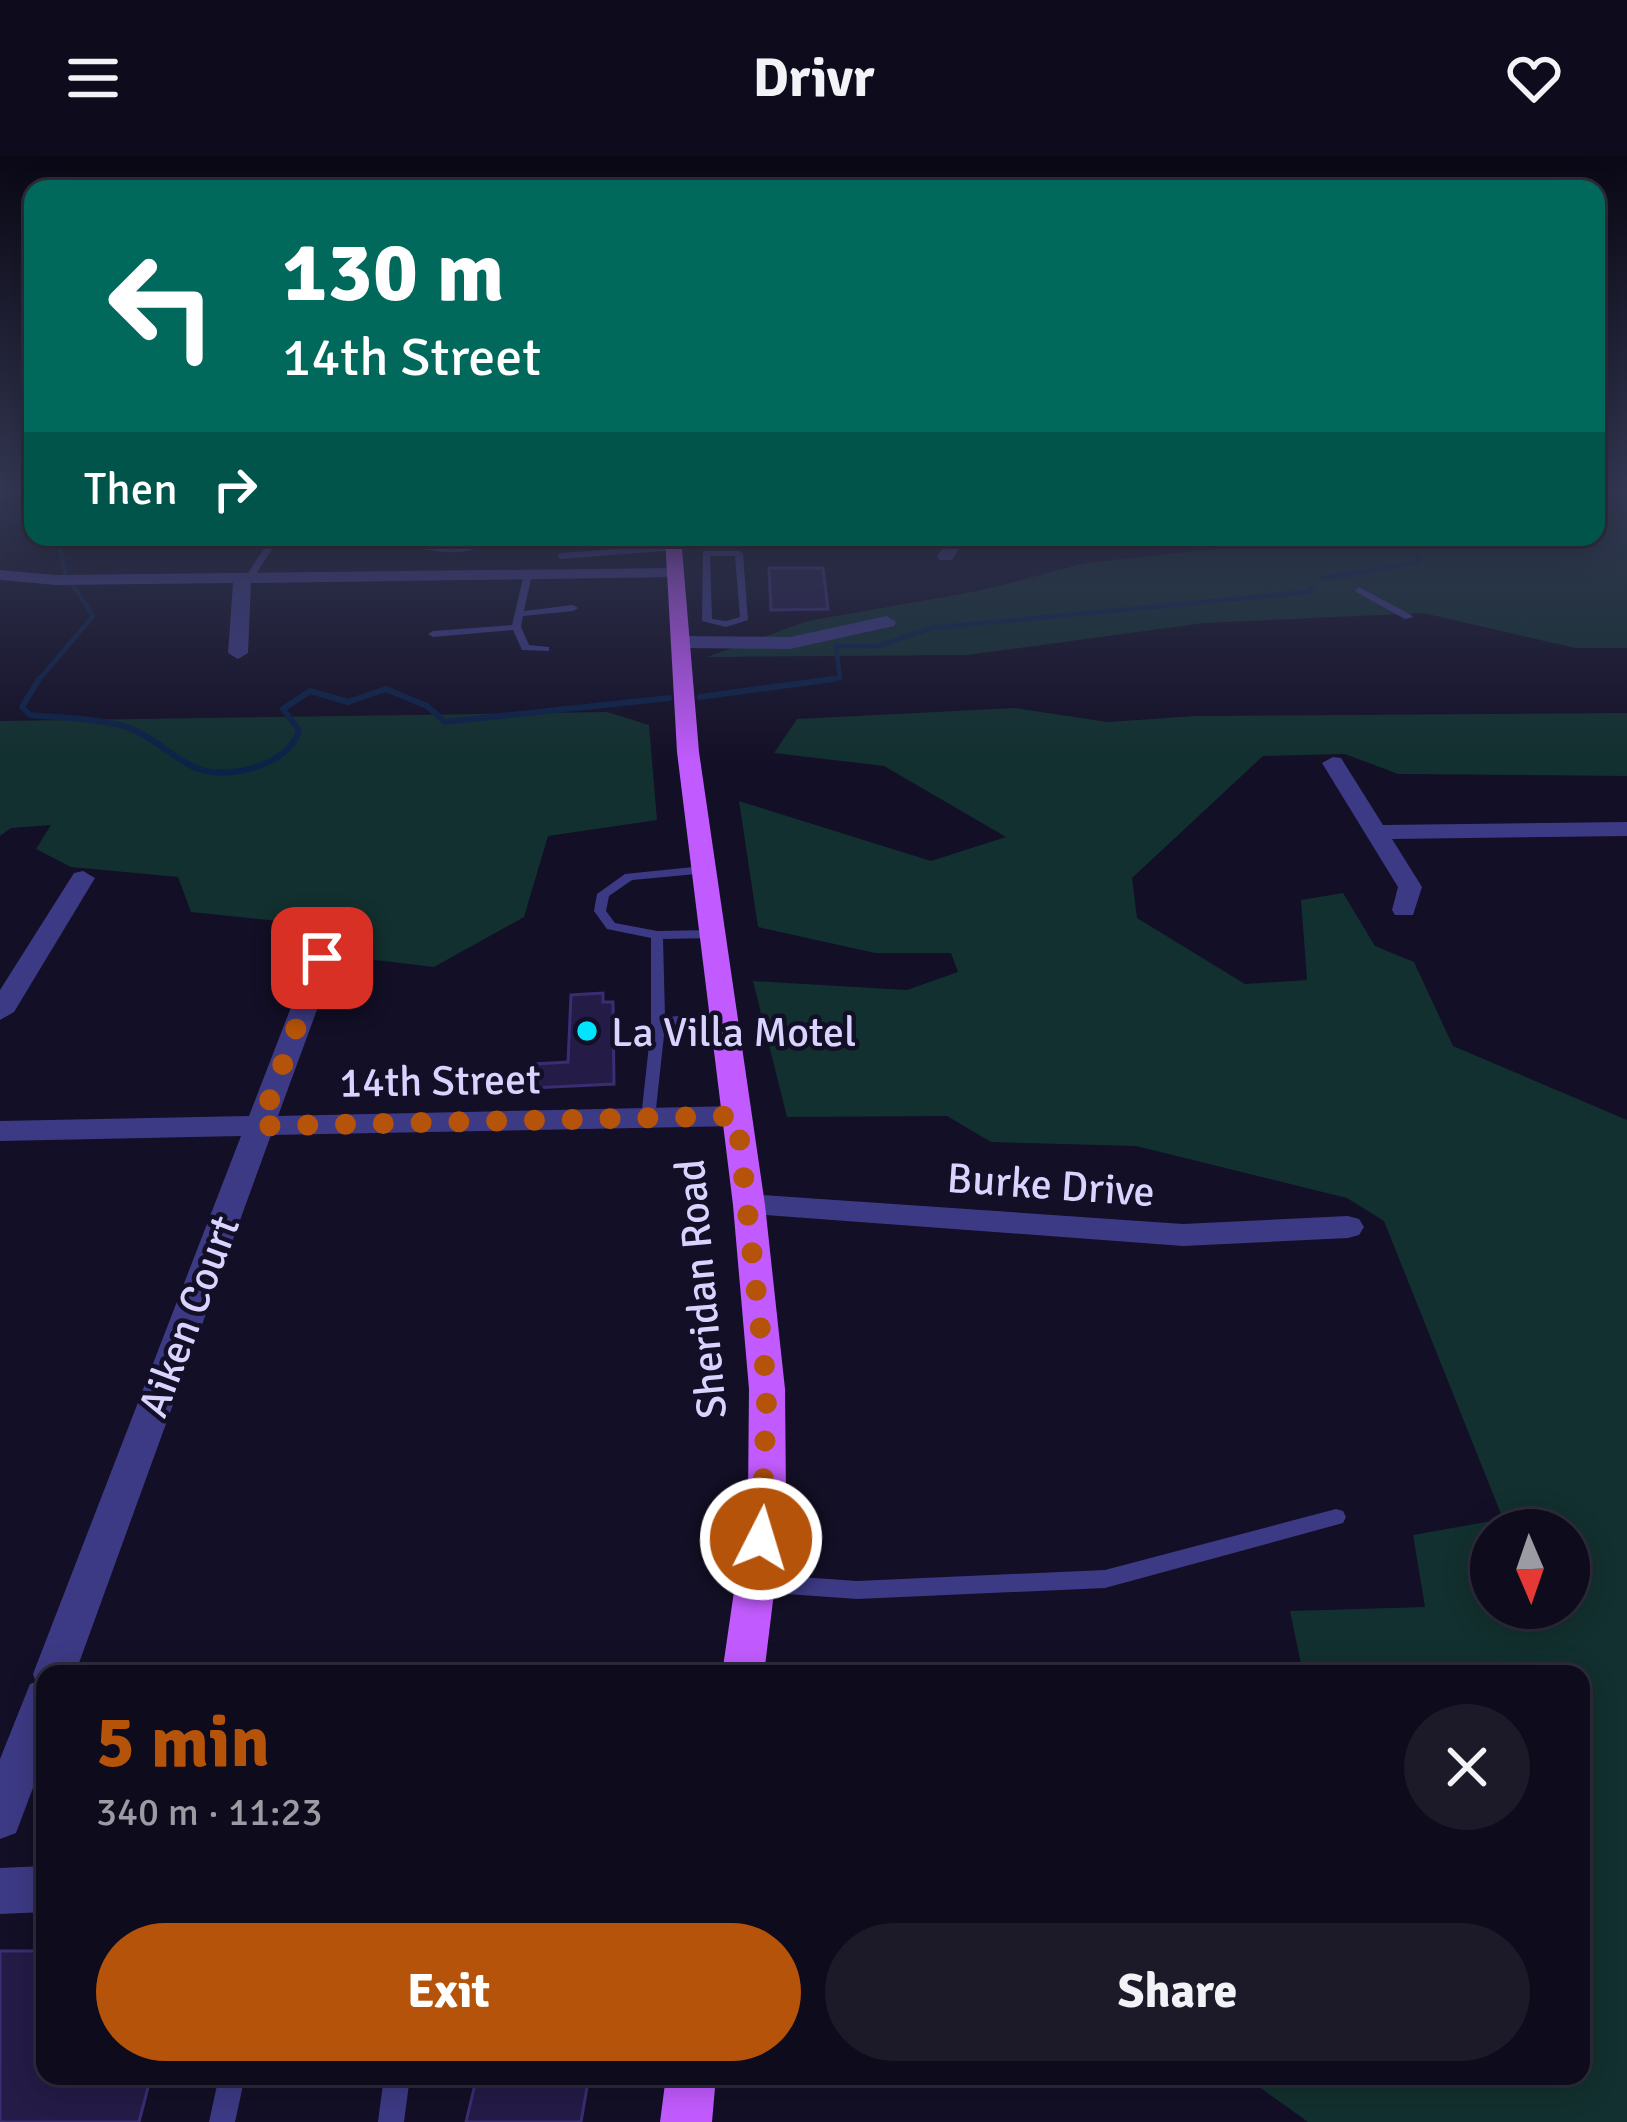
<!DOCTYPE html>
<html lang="en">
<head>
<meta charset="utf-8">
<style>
  :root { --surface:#0e0b1c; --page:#1c1929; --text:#f1f3f6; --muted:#9b9ba3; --line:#2e2b3b; --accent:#b45309 }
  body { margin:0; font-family:Signika,sans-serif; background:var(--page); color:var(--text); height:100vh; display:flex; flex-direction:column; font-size:45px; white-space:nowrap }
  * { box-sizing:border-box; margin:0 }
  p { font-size:39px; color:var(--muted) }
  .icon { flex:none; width:66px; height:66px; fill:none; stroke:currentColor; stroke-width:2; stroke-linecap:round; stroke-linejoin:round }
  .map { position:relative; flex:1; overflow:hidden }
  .details { position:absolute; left:36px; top:1509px; width:1554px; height:420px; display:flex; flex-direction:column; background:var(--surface); border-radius:24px; box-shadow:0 6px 30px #0003,0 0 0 3px var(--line) }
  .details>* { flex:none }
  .banner { position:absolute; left:24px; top:24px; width:1581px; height:366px; border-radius:24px; box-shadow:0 6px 30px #0003,0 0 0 3px var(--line); background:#00695c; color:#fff; overflow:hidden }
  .needle { width:78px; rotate:178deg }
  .buttons { position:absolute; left:1470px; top:1353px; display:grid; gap:24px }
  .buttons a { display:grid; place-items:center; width:120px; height:120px; border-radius:50%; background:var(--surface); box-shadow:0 6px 30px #0003,0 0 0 3px var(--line); font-size:60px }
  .pin { position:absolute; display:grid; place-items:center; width:102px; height:102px; color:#fff; margin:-51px; border-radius:24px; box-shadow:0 6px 18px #0006 }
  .me { position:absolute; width:132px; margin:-66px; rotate:5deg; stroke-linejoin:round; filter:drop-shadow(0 0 9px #0008) }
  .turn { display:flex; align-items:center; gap:42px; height:252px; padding:0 60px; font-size:54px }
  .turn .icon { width:156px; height:156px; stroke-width:2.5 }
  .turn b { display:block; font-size:84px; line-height:102px }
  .then { display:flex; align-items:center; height:114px; padding:0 60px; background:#0003; gap:24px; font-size:45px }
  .round { display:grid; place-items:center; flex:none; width:126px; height:126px; border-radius:63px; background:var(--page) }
  .overview { display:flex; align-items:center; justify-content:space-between; height:204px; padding:0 60px }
  h1 { font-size:72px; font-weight:800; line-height:90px; color:var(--accent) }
  .primary-button { display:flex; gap:24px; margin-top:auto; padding:24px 60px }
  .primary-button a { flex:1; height:138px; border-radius:72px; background:var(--accent); color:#fff; font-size:48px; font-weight:800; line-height:138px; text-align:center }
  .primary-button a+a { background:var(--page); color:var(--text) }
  header { display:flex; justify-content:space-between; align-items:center; height:156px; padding:0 60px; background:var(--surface); font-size:54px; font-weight:800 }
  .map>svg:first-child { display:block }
  .green { fill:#12302f; fill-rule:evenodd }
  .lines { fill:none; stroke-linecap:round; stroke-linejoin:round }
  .stream-far1 { stroke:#0c2248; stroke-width:4.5 }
  .stream { stroke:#0c2248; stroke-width:6 }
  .building { fill:#241b47; stroke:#3b2d73; stroke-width:3 }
  .service { fill:#3d3a85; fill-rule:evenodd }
  .minor { fill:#3d3a85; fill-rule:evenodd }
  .primary { fill:#c25bff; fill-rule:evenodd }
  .route { stroke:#b45309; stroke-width:21; stroke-dasharray:0 37.8 }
  .poi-dot { fill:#00e5ff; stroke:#130f26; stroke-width:4.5 }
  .labels { text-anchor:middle; stroke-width:9; stroke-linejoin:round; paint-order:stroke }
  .poi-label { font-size:42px; fill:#d9d4ff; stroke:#130f26; text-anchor:start }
  .street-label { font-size:42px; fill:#d9d4ff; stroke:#130f26 }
</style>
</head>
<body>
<header><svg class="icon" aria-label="menu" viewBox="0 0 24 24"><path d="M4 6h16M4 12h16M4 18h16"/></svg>Drivr<svg class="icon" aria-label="heart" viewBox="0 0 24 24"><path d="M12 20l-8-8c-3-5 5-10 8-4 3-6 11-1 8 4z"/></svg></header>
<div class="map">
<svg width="1627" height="1966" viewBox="0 0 1627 1966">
  <rect width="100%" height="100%" fill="#130f26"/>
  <path class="green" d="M1596 334H1621L1627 340V492H1575L1423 457 1204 467 967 499 707 501 808 465 978 435 1086 407 1284 386 1283 381H1596Z
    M1015 552 1108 566 1196 560 1627 557V620L1398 618 1345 598 1263 600 1132 722 1137 762 1245 828 1307 824 1301 744 1343 737 1375 790 1414 806 1453 890 1627 964V1966H1308L1244 1920H1581V1518H1303L1290 1455 1425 1451 1413 1379 1503 1363 1384 1065 1347 1042 1136 990 991 986 947 960 787 961 753 825 907 834 958 816 951 797H875L758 771 739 645 931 705 1006 681 884 610 774 597 797 563ZM1569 1374V1452H1491V1374Z
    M607 556 649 569 657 664 548 680 524 761 434 811 358 802 345 772 191 756 178 721 71 711 36 693 51 669 11 672 0 680V565Z"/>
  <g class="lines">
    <path class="stream-far1" d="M0 360 33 368
      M57 381 66 419
      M1322 422 1420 406 1412 381
      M37 526 93 460 72 428
      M811 526 840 522 836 490H878L931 472 1309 436 1314 430"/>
    <path class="stream" d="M39 523 22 551 30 559C60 562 94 562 123 570 149 577 171 601 196 612 228 625 290 609 299 574L283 553 310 535 348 546 386 533 427 550 445 566 669 542
      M700 541 833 523"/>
  </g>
  <path class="building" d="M769 412H823L828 453 771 454Z
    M603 837V846H613L614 928 532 932 534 908 568 906 571 839Z
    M0 1795H45V1920H151L139 1966H0Z
    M477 1920H589L581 1966H466Z"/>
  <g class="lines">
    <path class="service" d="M318 381H348L344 383 274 390 252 424 245 422 268 386Z
      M417 381H425L421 388C438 391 459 395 475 388 482 385 488 382 495 381 473 402 441 397 413 391Z
      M673 389 676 390V394L561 403 557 400 561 397Z
      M703 395H739L743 398 748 464 726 471 702 465ZM710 400H735L740 461 726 465 712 463Z
      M528 415 532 418 524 455 573 449 578 452 573 455 523 460 521 471 529 489 549 491V495L522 494 513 474 433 481 428 478 433 475 512 469 524 418Z
      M1359 431 1411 459 1413 461 1405 463 1356 436 1355 434Z
      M703 710 707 711V717L632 724 609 740 606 755 615 767 657 775 713 774 719 778 713 782 663 783 665 861 725 857 732 861 725 865 665 870 655 962 648 967 641 962 651 871V782L607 773 594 755 597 738 625 718Z
      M1336 1353 1343 1355 1346 1361 1343 1367 1105 1432 857 1443 758 1436 751 1433 748 1427 751 1421 758 1418 857 1425 1105 1414Z
      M219 1920H245L235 1966H209Z
      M384 1920H410L404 1966H378Z"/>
    <path class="minor" d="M951 381H967L952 404H940L937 400Z
      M674 412 680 413V421L251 427 248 497 238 503 228 497 233 427 56 429 0 424V414L56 419Z
      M887 460 896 466 894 470 790 493 679 492 670 486 679 480 790 481Z
      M1333 601 1341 602 1383 669 1627 666V680L1392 683 1422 731 1413 759H1395L1392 754 1398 731 1322 607Z
      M83 715 95 722 14 856 0 864V834L74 717Z
      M323 794 336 802 278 960 737 950 752 960 737 970 271 979 75 1518H45V1600L16 1677 0 1683V1603L30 1528 36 1526 33 1518 241 980 0 985V965L249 960 310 802Z
      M749 1038 1183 1068 1348 1060 1359 1063 1364 1071 1359 1079 1348 1082 1183 1090 738 1057 733 1049 738 1041Z
      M45 1710V1756L0 1758V1712Z"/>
    <path class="primary" d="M665 381H681L699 596 765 1049 785 1233 786 1339 764 1518H722L748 1339 749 1233 733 1049 677 596Z
      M666 1920H716L712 1966H660Z"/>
  </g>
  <linearGradient id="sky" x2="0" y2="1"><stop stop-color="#0a0815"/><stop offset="0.55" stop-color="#333752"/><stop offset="1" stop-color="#333752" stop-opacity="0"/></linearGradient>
  <rect width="1627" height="609" fill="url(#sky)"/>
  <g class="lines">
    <path class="route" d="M322 802 260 970 737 960 767 1233 761 1383"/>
  </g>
  <circle class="poi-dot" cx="587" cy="875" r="12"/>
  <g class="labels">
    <g class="poi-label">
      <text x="611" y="890">La Villa Motel</text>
    </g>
    <g class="street-label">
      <text transform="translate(440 924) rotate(-1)" y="15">14th Street</text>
      <text transform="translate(1051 1028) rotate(4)" y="15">Burke Drive</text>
      <text transform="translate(700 1133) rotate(-95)" y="15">Sheridan Road</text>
      <text transform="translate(188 1160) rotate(-69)" y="15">Aiken Court</text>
    </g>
  </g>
</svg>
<div class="buttons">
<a><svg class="needle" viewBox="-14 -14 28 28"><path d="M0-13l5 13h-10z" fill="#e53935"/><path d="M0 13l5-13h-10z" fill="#9b9ba3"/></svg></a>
</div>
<div class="pin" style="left:322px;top:802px;background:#d93025"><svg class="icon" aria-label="arrive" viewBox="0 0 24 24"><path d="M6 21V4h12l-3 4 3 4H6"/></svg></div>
<svg class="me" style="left:761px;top:1383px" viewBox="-20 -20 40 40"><circle r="17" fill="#b45309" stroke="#fff" stroke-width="3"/><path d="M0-11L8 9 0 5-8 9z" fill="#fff"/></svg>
<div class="banner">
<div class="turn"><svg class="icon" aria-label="left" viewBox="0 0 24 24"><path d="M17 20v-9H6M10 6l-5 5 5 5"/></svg><div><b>130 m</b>14th Street</div></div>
<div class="then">Then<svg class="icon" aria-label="right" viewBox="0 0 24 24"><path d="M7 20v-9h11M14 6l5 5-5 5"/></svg></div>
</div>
<section class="details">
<div class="overview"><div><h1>5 min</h1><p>340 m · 11:23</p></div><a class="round"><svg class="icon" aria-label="close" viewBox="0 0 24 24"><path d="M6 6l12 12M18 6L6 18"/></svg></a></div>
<div class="primary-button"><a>Exit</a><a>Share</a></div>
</section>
</div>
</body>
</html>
